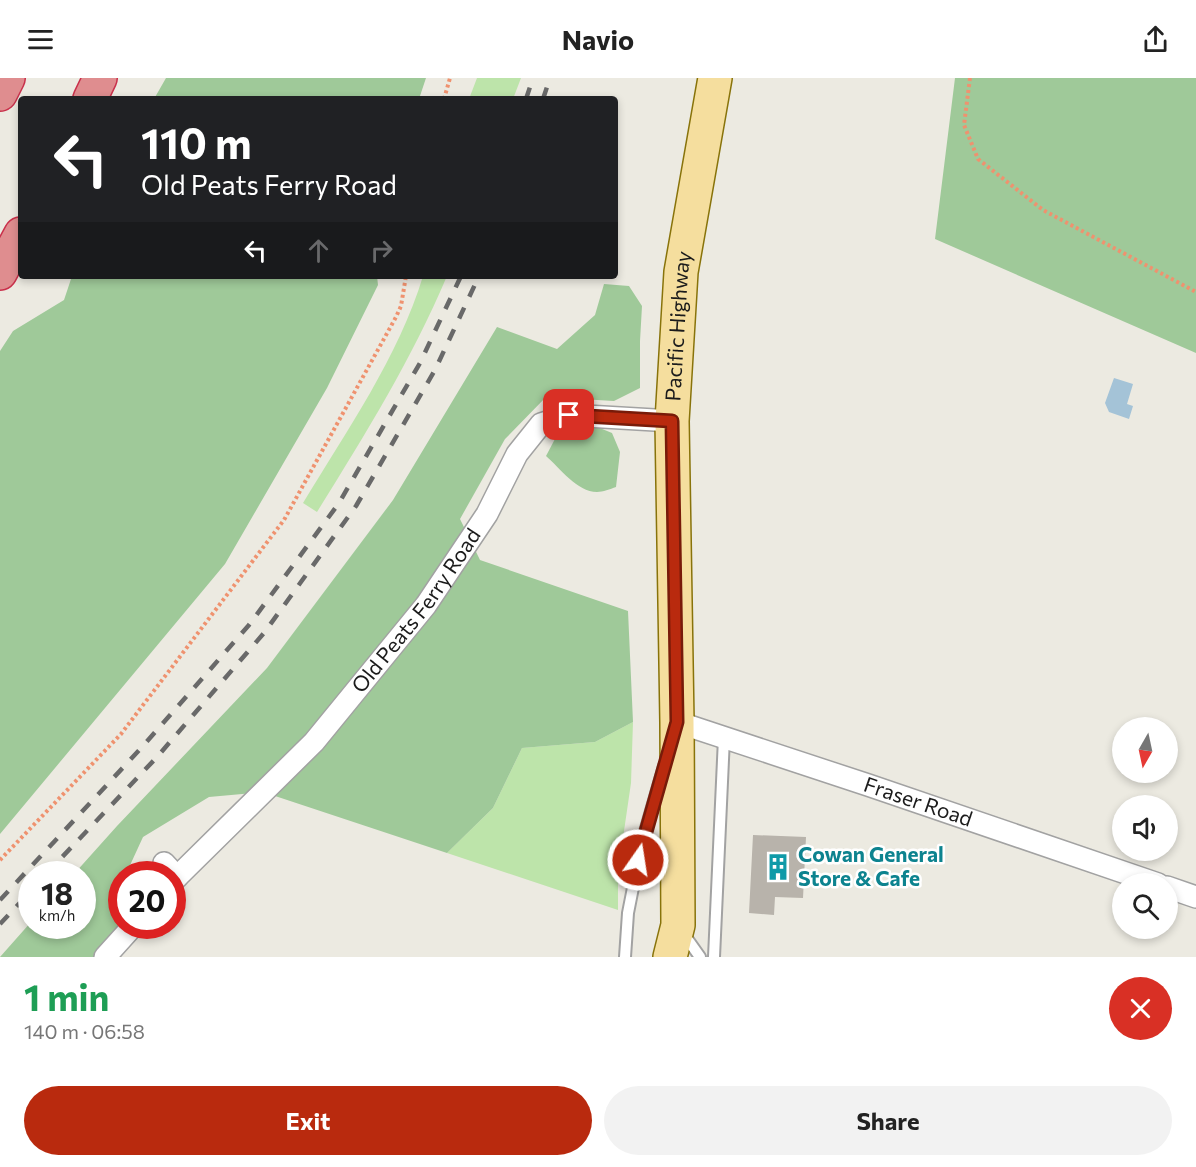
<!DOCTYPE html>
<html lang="en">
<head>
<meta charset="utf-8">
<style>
  :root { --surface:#fff; --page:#f2f2f2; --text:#222; --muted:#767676; --accent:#b92a0e }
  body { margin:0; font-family:Commissioner,sans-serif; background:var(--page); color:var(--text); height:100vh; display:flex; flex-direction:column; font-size:22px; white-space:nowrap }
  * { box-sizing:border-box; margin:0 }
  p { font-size:20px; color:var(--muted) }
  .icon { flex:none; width:33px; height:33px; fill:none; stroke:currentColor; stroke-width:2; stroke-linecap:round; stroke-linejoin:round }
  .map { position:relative; height:879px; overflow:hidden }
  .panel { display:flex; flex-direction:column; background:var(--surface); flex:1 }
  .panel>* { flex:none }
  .top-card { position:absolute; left:18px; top:18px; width:600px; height:183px; border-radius:6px; box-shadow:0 3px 9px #0003; background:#202124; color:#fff; overflow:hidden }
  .needle { width:39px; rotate:189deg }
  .controls { position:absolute; left:1112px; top:639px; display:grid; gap:12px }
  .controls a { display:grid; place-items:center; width:66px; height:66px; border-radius:50%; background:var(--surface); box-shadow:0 3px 9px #0003; font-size:30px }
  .speed { position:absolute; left:18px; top:783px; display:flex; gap:12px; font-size:30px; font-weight:700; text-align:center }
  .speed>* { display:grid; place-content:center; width:78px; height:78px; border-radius:50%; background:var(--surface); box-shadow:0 3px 9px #0003; line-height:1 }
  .speed small { font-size:15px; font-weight:400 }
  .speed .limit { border:9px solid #d22; background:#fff; color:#111 }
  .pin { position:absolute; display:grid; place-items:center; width:51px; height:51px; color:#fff; margin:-26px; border-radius:12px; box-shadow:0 3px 9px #0006 }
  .me { position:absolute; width:66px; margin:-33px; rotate:13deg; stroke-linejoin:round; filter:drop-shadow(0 0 4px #0008) }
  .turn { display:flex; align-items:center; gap:21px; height:126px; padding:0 24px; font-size:27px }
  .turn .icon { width:78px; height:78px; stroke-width:2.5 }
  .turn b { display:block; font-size:42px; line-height:51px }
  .lanes { display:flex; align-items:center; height:57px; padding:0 24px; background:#0003; justify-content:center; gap:30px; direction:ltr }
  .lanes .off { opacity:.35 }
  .round { display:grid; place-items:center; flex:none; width:63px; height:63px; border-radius:32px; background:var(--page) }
  .summary { display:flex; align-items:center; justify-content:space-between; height:102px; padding:0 24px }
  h1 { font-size:36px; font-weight:700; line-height:45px; color:#1e9e55 }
  .primary-button { display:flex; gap:12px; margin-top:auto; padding:12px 24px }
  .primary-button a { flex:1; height:69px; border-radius:36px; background:var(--accent); color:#fff; font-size:24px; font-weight:700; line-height:69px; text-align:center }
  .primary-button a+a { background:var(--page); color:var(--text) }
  header { display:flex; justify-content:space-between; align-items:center; height:78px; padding:0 24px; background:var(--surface); font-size:27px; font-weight:700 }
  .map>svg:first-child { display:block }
  .grass { fill:#bde4aa }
  .forest { fill:#9fc999 }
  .water { fill:#a4c3d7 }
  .building { fill:#b8b3ab }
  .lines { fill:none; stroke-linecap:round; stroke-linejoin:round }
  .service-casing { stroke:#a2a2a2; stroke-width:14 }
  .minor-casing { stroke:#a2a2a2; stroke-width:24 }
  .primary-casing { stroke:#88730a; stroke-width:36 }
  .motorway-casing { stroke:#c9304b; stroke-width:36 }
  .path { stroke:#ef926f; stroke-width:4; stroke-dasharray:3 3; stroke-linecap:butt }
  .service { stroke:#fff; stroke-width:10 }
  .minor { stroke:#fff; stroke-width:21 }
  .primary { stroke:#f5de9e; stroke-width:33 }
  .motorway { stroke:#df8d8f; stroke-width:33 }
  .rail { stroke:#696969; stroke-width:4.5; stroke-dasharray:12 12; stroke-linecap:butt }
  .route-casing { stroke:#781b09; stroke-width:15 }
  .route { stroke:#b92a0e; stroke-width:10 }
  .labels { text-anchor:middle; stroke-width:5; stroke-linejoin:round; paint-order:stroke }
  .street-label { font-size:21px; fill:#1b1b1b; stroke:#fff }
  .culture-label { font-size:21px; font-weight:bold; fill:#0d838f; stroke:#fff; text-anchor:start }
</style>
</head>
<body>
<header><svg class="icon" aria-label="menu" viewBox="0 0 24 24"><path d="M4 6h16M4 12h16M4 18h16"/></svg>Navio<svg class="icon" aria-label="share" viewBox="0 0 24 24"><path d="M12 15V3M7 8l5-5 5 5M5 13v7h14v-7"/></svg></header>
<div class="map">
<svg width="1196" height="879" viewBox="0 0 1196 879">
  <rect width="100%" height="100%" fill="#eceae1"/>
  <path class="grass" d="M477 0H521L513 21H469Z
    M423 198H447C412 281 365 357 317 434L303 425C346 354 399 278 423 198Z
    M633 644 631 705 618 794V832L447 775 493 730 522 670 595 664Z"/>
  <path class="forest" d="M166 0H426L419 21H154Z
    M955 0H1196V275L935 161Z
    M72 198H377L378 207 327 310 225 486 0 756V273L13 253 64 222Z
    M604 206 629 208 642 228 640 263V310L614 323 546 319 505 361 460 441 480 482 628 533 633 644 595 664 522 670 493 730 447 775 263 714 209 719 143 759 126 796H122V848L105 879H0L31 844 32 848H82V796H74L117 748 267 590 393 422 497 249 557 271 595 237Z
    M590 346 612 355 620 374 616 409C610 411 603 414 597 414 577 414 560 390 546 378L556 359Z"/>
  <path class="water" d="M1114 300 1133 306 1127 326 1133 328 1129 341 1109 334 1105 325Z"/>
  <path class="building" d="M753 757 806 759 803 820 775 819 774 837 749 835Z"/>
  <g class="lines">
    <defs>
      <path id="service" d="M683 855 700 879
        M625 879 628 835 642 764 664 688
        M714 879 724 660"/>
      <g id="minor">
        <path id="s1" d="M677 644 868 707 1158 806"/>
        <path d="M164 785 177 799"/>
        <path id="s2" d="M172 804 314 664 426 527 487 436 517 376 541 346 569 337 672 343"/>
        <path d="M1167 809 1196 819"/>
        <path d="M105 879 133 848"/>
      </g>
      <g id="primary">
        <path id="s3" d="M670 879 678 847 677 644 672 343 681 194 715 0"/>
      </g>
      <path id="motorway" d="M0 16 8 0
        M90 21 100 0
        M0 195 21 156"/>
    </defs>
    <use href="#service" class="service-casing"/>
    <use href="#minor" class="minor-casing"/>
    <use href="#primary" class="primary-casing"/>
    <use href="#motorway" class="motorway-casing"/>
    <path class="path" d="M970 0 964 47 978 81 1043 132 1196 214
      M444 21 450 0
      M0 782 121 656 284 442 396 239 401 228 406 198"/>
    <use href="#service" class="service"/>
    <use href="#minor" class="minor"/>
    <use href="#primary" class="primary"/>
    <use href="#motorway" class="motorway"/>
    <path class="rail" d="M526 21 533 0
      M543 21 550 0
      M46 796 157 679 264 555 356 428 435 292 479 198
      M0 822 143 668 249 547 339 425 420 285 461 198
      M0 846 32 812"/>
  </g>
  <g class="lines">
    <defs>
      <path id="route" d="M569 337 672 343 677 644 638 782"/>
    </defs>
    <use href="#route" class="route-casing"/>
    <use href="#route" class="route"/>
  </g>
  <defs>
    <symbol id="building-bare" viewBox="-9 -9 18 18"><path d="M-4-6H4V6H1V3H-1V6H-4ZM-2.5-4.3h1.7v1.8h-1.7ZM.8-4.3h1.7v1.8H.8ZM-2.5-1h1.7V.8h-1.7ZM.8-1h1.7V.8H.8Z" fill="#0f9aa8" stroke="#fff" stroke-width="2.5" paint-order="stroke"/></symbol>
  </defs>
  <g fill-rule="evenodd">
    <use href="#building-bare" x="759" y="770" width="38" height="38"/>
  </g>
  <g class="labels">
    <g class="street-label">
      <text dy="7" stroke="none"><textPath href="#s3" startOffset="632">Pacific Highway</textPath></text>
      <text dy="7" stroke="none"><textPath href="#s2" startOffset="366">Old Peats Ferry Road</textPath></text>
      <text dy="7" stroke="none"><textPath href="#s1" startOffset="254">Fraser Road</textPath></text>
    </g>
    <g class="culture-label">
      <text x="798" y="784">Cowan General<tspan x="798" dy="24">Store &amp; Cafe</tspan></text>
    </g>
  </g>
</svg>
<div class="controls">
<a><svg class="needle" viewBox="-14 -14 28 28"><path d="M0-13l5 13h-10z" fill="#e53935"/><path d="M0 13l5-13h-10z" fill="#767676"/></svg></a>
<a><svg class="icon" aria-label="sound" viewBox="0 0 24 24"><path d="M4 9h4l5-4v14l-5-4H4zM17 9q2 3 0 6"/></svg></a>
<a><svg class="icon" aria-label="search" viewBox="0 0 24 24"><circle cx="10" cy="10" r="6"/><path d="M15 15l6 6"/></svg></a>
</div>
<div class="speed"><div>18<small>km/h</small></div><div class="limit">20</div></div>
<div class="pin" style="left:569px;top:337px;background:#d93025"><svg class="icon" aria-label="arrive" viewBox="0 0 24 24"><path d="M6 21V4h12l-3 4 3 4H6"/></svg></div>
<svg class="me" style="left:638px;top:782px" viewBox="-20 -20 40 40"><circle r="17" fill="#b92a0e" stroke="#fff" stroke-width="3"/><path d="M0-11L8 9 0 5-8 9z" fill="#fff"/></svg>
<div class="top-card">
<div class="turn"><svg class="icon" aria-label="left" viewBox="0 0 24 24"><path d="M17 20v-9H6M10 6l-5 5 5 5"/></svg><div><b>110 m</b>Old Peats Ferry Road</div></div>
<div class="lanes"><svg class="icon" aria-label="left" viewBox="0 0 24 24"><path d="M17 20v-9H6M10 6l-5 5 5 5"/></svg><svg class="icon off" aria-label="ahead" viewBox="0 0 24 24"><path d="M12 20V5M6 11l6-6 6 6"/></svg><svg class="icon off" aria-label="right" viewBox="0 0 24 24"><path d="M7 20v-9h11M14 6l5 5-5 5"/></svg></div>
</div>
</div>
<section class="panel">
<div class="summary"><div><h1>1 min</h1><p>140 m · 06:58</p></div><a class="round" style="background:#d93025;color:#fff"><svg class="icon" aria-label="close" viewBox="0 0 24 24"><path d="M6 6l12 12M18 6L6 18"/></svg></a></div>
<div class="primary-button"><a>Exit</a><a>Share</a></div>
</section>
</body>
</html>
